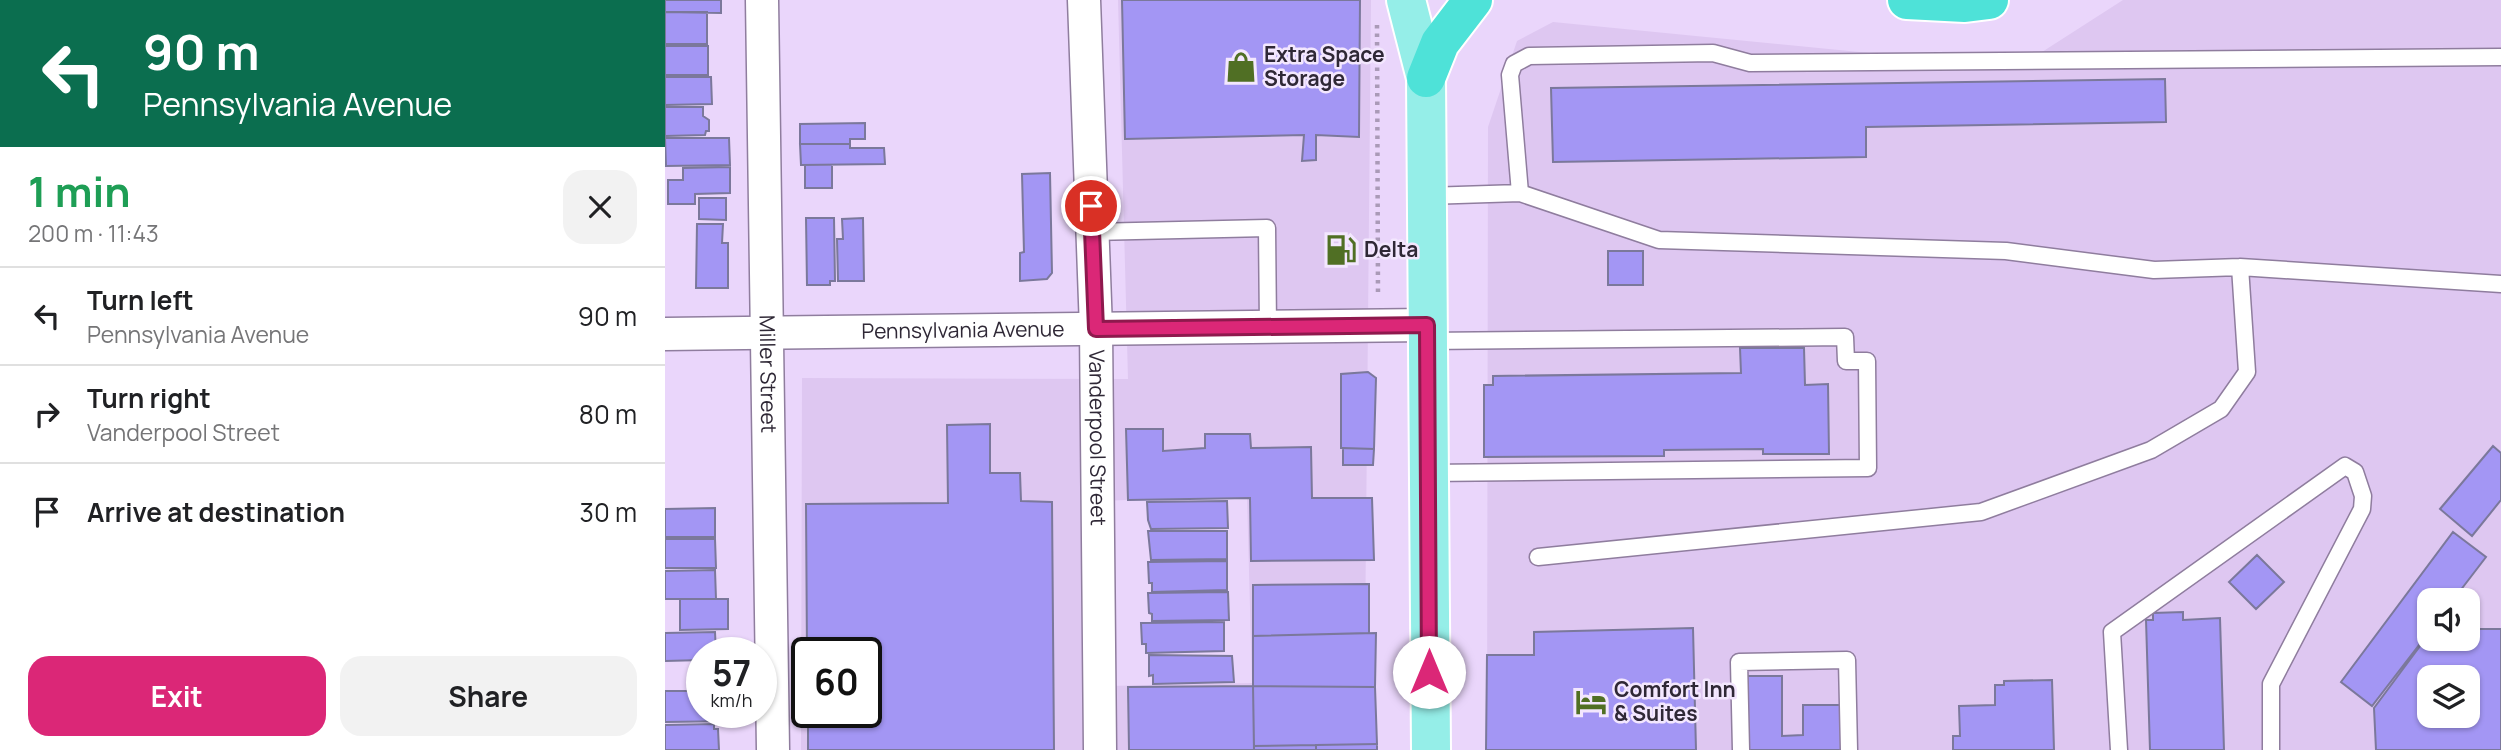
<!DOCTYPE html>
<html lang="en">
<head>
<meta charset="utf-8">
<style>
  :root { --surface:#fff; --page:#f2f2f2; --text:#202124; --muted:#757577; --line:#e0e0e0; --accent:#db2777 }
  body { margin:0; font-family:Manrope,sans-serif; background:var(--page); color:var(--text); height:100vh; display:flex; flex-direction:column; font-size:26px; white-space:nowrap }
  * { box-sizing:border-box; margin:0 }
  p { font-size:23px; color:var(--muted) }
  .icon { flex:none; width:38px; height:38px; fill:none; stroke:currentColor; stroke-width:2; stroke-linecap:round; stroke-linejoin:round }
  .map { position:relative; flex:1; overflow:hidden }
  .panel { display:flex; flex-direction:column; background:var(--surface); width:665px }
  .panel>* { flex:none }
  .top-card { background:#0b6e4f; color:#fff; overflow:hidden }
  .buttons { position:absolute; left:1752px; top:588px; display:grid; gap:14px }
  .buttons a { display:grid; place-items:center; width:63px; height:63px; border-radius:14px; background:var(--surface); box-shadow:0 2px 5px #0004; font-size:35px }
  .speed { position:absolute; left:21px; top:637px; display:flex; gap:14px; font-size:35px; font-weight:700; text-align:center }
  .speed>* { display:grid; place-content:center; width:91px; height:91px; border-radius:50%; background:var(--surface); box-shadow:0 2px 5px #0004; line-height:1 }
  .speed small { font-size:18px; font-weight:400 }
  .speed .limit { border:4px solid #111; border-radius:10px; background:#fff; color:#111 }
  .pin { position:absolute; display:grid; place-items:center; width:60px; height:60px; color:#fff; margin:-30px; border:4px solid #fff; border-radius:50%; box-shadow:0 2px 7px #0007 }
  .me { position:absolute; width:77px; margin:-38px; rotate:0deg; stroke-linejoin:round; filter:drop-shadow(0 0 5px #0008) }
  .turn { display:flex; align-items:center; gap:24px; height:147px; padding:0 28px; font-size:32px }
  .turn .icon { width:91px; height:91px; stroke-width:2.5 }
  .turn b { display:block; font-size:49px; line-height:60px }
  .round { display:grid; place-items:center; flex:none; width:74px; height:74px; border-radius:21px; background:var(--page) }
  .headline { display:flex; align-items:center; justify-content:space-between; height:119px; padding:0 28px }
  h1 { font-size:42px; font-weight:700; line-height:52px; color:#1e9e55 }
  .action { display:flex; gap:14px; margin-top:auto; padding:14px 28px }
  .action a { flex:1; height:80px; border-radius:21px; background:var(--accent); color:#fff; font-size:28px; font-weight:700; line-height:80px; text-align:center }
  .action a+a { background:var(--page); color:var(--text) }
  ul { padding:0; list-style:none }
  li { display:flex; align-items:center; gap:21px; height:98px; padding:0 28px; border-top:2px solid var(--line) }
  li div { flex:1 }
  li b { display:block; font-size:26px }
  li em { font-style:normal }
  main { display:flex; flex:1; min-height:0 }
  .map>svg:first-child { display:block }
  .built { fill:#dec7f1; fill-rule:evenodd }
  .building { fill:#a396f4; stroke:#7b789b; stroke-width:2; fill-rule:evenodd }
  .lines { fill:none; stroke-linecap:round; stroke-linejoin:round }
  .lane-casing { stroke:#8f7d9e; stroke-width:19 }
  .street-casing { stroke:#8f7d9e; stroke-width:35 }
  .primary-casing { stroke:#fff; stroke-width:42 }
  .highway-casing { stroke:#fff; stroke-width:42 }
  .path { stroke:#aa9ab7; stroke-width:4.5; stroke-dasharray:3.5 5; stroke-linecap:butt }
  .lane { stroke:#fff; stroke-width:16 }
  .street { stroke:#fff; stroke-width:32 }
  .primary { stroke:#95eee8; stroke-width:38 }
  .highway { stroke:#4ee2d8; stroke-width:38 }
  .route-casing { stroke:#8e194d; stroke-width:18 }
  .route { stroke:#db2777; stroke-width:12 }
  .labels { text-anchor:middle; stroke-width:5; stroke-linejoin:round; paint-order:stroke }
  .poi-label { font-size:21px; font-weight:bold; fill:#2f2836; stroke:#f3e7fe; text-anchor:start }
  .street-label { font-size:21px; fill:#2f2836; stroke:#f3e7fe }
</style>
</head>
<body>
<main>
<section class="panel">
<div class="top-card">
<div class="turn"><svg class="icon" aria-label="left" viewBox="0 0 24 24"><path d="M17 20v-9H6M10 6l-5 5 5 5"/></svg><div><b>90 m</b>Pennsylvania Avenue</div></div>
</div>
<div class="headline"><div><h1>1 min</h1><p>200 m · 11:43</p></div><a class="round"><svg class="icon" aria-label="close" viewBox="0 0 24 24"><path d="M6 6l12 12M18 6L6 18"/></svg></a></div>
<ul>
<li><svg class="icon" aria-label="left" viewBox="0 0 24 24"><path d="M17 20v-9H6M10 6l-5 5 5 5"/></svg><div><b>Turn left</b><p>Pennsylvania Avenue</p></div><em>90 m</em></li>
<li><svg class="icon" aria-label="right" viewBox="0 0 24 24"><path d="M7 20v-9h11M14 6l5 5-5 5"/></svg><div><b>Turn right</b><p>Vanderpool Street</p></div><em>80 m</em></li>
<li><svg class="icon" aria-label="arrive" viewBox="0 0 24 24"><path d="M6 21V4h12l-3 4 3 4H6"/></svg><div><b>Arrive at destination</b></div><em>30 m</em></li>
</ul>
<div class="action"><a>Exit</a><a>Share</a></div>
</section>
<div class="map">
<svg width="1836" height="750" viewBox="0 0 1836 750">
  <rect width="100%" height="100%" fill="#ead6fb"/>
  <path class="built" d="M453 0H706L699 750H136L137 378 463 379ZM582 496 587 683 442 686 433 501ZM142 653H201V712H142Z
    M1458 0H1836V750H822L823 127 852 41 888 22 1316 64 1377 52ZM1764 600H1802V639H1764ZM1764 677H1802V716H1764Z"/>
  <path class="building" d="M0 0H56V13L0 12Z
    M457 0H695L694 137 651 135V160L637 161 639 135 460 139Z
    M0 12H42V44H0Z
    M0 46H43V75H0Z
    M0 77H46L47 104 0 105Z
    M1500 79 1501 122 1201 127V157L888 162 886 88Z
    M0 107H38V116L44 120V131H41L40 135 0 136Z
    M200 123V139H185V144H135V124Z
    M0 138H64L65 165 1 166Z
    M135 144H185V148H219L220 164 136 165Z
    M140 165H167V188H140Z
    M65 167V193L30 194V204H3V180H18V168Z
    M385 173 387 273 382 279 355 281V253L359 252 357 174Z
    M34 198H61V220L34 219Z
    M141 218H169L170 281H165V285H142Z
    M198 218 199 281H173L172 239H178L177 219Z
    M32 224H58L57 243H63V288H31Z
    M943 251H978V285H943Z
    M1075 348H1139L1140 385 1163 384 1164 454H1098V449L999 450V456L819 457V385H828V376L1076 373Z
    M703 372 711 378 709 449 676 448V374Z
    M325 424V473H355L356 501 387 502 389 750H143V712H201V653H142L141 504 283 503 282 425Z
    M461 429H498V451L540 448V434H585L586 448 646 447 647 498H707L709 560 586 561 585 498 463 500Z
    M1828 446 1836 453V500L1807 536 1775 509Z
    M678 448 709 449 708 465H678Z
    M562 501 563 528 486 529 483 520 482 502Z
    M50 508V537H0V509Z
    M483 531H562V559L486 560Z
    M1788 532 1821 557 1788 600H1764V632L1707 706 1676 682Z
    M0 539H50L51 568H0Z
    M1592 555 1619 582 1591 609 1564 582Z
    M562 561V590L487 592V583H484L483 562Z
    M50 570 51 599H0V571Z
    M704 584V633L588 636V585Z
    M563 592 564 620 487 621V614L484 613 483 593Z
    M15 599H63V629L15 630Z
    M1518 612V620L1555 618 1559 750H1485L1481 620H1488V613Z
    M559 622V651L481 653V644H477L476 623Z
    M1028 628 1031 750H821L822 655H869V632Z
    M1802 629H1836V750H1711L1709 708 1764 634V639H1802ZM1764 677H1802V716H1764Z
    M50 632 51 653H37V660L0 661V633Z
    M711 633 710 687 588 686V636Z
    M484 655 567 656 569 682 488 684V675L484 676Z
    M1078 676H1117V736L1138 735V705H1178V750H1078Z
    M1387 680 1389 750H1288V736H1295L1294 706 1330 705V685H1339V681Z
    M588 686 589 750H464L463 687Z
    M588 686 710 687 712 744 589 746Z
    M0 691H37V712H71V721L0 722Z
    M49 724V729H53L54 750H0V725Z
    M712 744V750H651V745Z
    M651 745V750H589V746Z"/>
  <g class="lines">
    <defs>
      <path id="lane" d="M855 193 845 75 849 64 864 56 1048 53 1085 63 1836 57
        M762 196 855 193 994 240 1341 251 1489 270 1575 267 1836 284
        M427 232 602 228 603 327
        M762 341 1180 337 1181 361H1202L1203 468 763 473
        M873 557 1316 512 1486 450 1556 409 1582 372 1575 267
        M1076 750 1074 662 1182 660 1184 750
        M1454 750 1447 632 1680 466 1690 472 1698 496 1697 509 1606 684V750"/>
      <g id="street">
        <path id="s1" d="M97 0 108 750"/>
        <path id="s2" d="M419 0 431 329 435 750"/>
        <path id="s3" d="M0 334 762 325"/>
      </g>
      <path id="primary" d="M741 0 761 78 766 750"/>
      <path id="highway" d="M1242 0 1300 3 1324 0
        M761 78 775 43 808 0"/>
    </defs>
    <use href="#lane" class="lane-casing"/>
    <use href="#street" class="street-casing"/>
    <use href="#primary" class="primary-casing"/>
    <use href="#highway" class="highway-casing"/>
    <path class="path" d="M712 25 713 297"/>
    <use href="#lane" class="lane"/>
    <use href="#street" class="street"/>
    <use href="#primary" class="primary"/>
    <use href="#highway" class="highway"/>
  </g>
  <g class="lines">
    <defs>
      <path id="route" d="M426 206 431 329 762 325 764 672"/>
    </defs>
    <use href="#route" class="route-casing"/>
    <use href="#route" class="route"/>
  </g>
  <defs>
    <symbol id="shop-bare" viewBox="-9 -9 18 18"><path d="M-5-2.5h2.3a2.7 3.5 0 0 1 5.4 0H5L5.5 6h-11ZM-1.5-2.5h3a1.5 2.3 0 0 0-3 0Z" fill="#506f24" stroke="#f3e7fe" stroke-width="2.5" paint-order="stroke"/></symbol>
    <symbol id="fuel-bare" viewBox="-9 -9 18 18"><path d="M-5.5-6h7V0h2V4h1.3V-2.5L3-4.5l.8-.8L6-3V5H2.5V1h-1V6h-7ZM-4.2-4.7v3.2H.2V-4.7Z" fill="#506f24" stroke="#f3e7fe" stroke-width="2.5" paint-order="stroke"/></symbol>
    <symbol id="hotel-bare" viewBox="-9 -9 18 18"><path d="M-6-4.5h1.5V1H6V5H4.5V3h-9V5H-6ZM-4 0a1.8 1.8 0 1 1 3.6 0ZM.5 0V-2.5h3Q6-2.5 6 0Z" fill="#506f24" stroke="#f3e7fe" stroke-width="2.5" paint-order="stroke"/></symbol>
  </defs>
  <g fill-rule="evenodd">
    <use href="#shop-bare" x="554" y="45" width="44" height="44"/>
    <use href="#fuel-bare" x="654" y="228" width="44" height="44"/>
    <use href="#hotel-bare" x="904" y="680" width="44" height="44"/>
  </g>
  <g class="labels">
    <g class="poi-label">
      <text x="599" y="62">Extra Space<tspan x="599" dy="24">Storage</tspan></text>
      <text x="699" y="257">Delta</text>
      <text x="949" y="697">Comfort Inn<tspan x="949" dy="24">&amp; Suites</tspan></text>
    </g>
    <g class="street-label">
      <text dy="7" stroke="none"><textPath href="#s3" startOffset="298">Pennsylvania Avenue</textPath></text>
      <text dy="7" stroke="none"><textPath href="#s1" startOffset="374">Miller Street</textPath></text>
      <text dy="7" stroke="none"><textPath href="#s2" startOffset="438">Vanderpool Street</textPath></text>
    </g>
  </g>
</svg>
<div class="buttons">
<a><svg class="icon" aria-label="sound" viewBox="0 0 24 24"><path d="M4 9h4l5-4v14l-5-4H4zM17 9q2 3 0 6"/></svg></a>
<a><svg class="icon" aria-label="layers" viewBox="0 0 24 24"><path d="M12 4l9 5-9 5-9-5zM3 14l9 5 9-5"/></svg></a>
</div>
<div class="speed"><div>57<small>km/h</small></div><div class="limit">60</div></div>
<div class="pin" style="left:426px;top:206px;background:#d93025"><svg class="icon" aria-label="arrive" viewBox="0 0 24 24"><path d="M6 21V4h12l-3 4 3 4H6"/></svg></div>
<svg class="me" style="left:764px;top:672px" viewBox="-20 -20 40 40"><circle r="19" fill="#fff"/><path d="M0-13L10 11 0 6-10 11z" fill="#db2777"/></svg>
</div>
</main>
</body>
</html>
